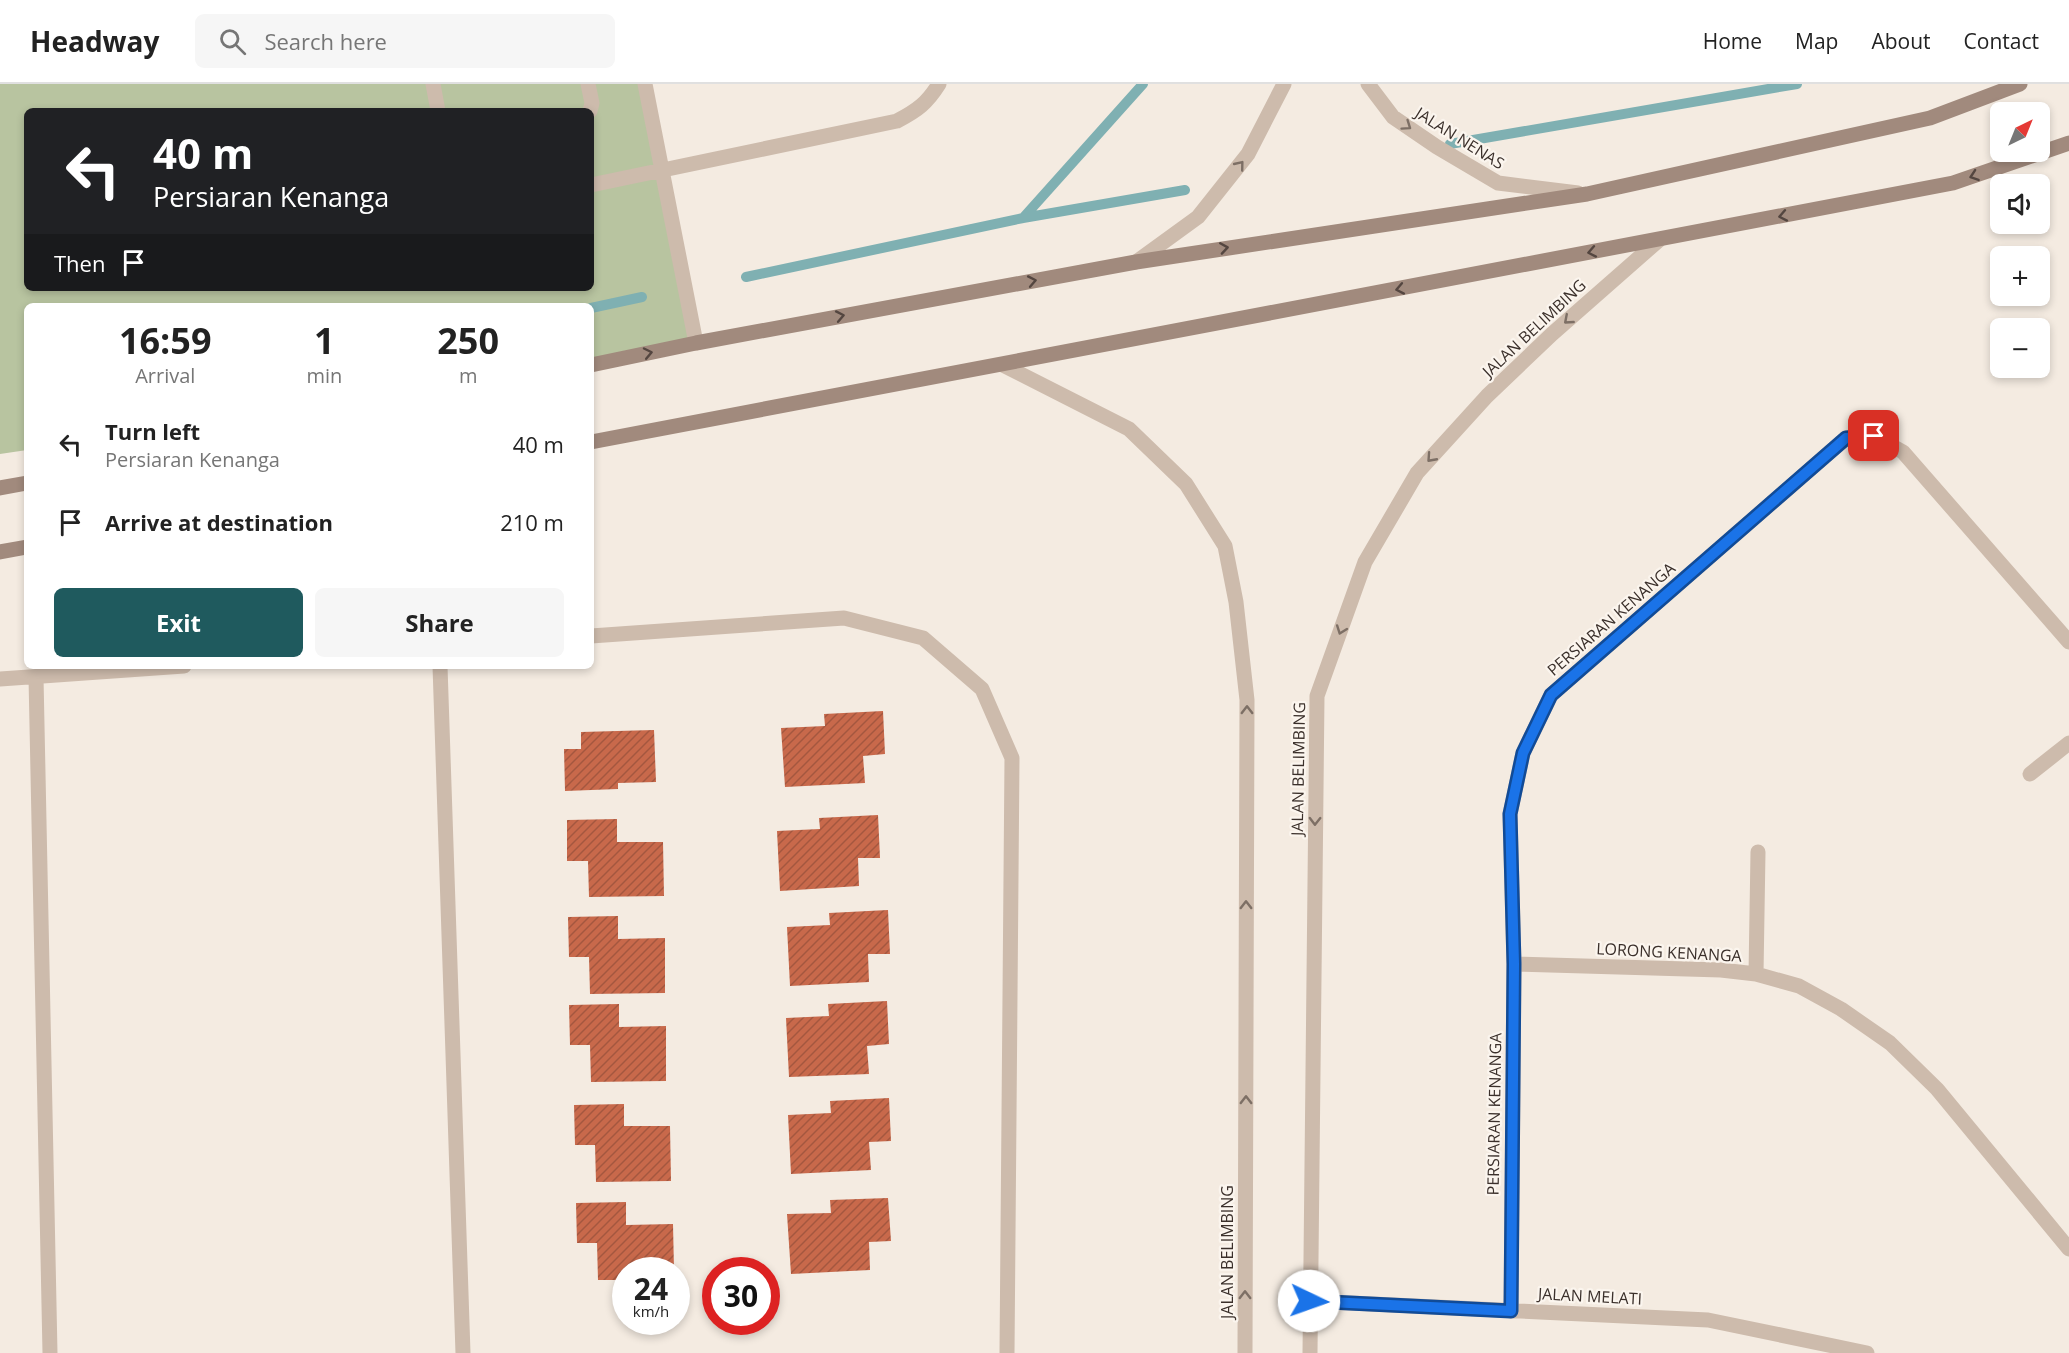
<!DOCTYPE html>
<html lang="en">
<head>
<meta charset="utf-8">
<style>
  :root { --surface:#fff; --page:#f6f6f6; --text:#222; --muted:#767676; --line:#e0e0e0; --accent:#1f5a5e }
  body { margin:0; font-family:"Open Sans",sans-serif; background:var(--page); color:var(--text); height:100vh; display:flex; flex-direction:column; font-size:22px; white-space:nowrap }
  * { box-sizing:border-box; margin:0 }
  p { font-size:20px; color:var(--muted) }
  .icon { flex:none; width:33px; height:33px; fill:none; stroke:currentColor; stroke-width:2; stroke-linecap:round; stroke-linejoin:round }
  .map { position:relative; flex:1; overflow:hidden }
  .sheet { position:absolute; left:24px; top:219px; width:570px; height:366px; display:flex; flex-direction:column; background:var(--surface); border-radius:9px; box-shadow:0 3px 9px #0003 }
  .sheet>* { flex:none }
  .banner { position:absolute; left:24px; top:24px; width:570px; height:183px; border-radius:9px; box-shadow:0 3px 9px #0003; background:#202124; color:#fff; overflow:hidden }
  .needle { width:39px; rotate:43deg }
  .tools { position:absolute; left:1990px; top:18px; display:grid; gap:12px }
  .tools a { display:grid; place-items:center; width:60px; height:60px; border-radius:9px; background:var(--surface); box-shadow:0 3px 9px #0003; font-size:30px }
  .speed { position:absolute; left:612px; top:1173px; display:flex; gap:12px; font-size:30px; font-weight:700; text-align:center }
  .speed>* { display:grid; place-content:center; width:78px; height:78px; border-radius:50%; background:var(--surface); box-shadow:0 3px 9px #0003; line-height:1 }
  .speed small { font-size:15px; font-weight:400 }
  .speed .limit { border:9px solid #d22; background:#fff; color:#111 }
  .pin { position:absolute; display:grid; place-items:center; width:51px; height:51px; color:#fff; margin:-26px; border-radius:12px; box-shadow:0 3px 9px #0006 }
  .me { position:absolute; width:66px; margin:-33px; rotate:93deg; stroke-linejoin:round; filter:drop-shadow(0 0 4px #0008) }
  .turn { display:flex; align-items:center; gap:21px; height:126px; padding:0 30px; font-size:27px }
  .turn .icon { width:78px; height:78px; stroke-width:2.5 }
  .turn b { display:block; font-size:42px; line-height:51px }
  .then { display:flex; align-items:center; height:57px; padding:0 30px; background:#0003; gap:12px; font-size:22px }
  .eta { display:flex; justify-content:space-evenly; align-items:center; height:102px; text-align:center }
  .eta b { font-size:36px; font-weight:700; line-height:42px }
  .primary-button { display:flex; gap:12px; margin-top:auto; padding:12px 30px }
  .primary-button a { flex:1; height:69px; border-radius:9px; background:var(--accent); color:#fff; font-size:24px; font-weight:700; line-height:69px; text-align:center }
  .primary-button a+a { background:var(--page); color:var(--text) }
  ul { padding:0; list-style:none }
  li { display:flex; align-items:center; gap:18px; height:78px; padding:0 30px }
  li div { flex:1 }
  li b { display:block; font-size:22px }
  li em { font-style:normal }
  header { display:flex; align-items:center; gap:36px; box-sizing:border-box; height:84px; padding:0 30px; background:var(--surface); border-bottom:2px solid var(--line) }
  header strong { font-size:28px }
  nav { display:flex; gap:33px; margin-inline-start:auto; font-size:21px }
  .search { width:420px; height:54px; background:var(--page); display:flex; align-items:center; gap:15px; box-sizing:border-box; padding:0 21px; border-radius:9px; color:var(--muted); font-size:22px }
  .map>svg:first-child { display:block }
  .green { fill:#b8c4a0; fill-rule:evenodd }
  .lines { fill:none; stroke-linecap:round; stroke-linejoin:round }
  .stream { stroke:#7fb0b2; stroke-width:10 }
  .building { fill:url(#building-hatch) }
  .service { stroke:#cdbbac; stroke-width:15 }
  .minor { stroke:#cdbbac; stroke-width:15 }
  .secondary { stroke:#a18a7d; stroke-width:15 }
  .oneway { stroke:#7d6f65 }
  .oneway2 { stroke:#544640 }
  .route-casing { stroke:#114b97; stroke-width:15 }
  .route { stroke:#1a73e8; stroke-width:10 }
  .labels { text-anchor:middle; stroke-width:4.5; stroke-linejoin:round; paint-order:stroke }
  .street-label { font-size:16px; fill:#3b302b; stroke:#fbf5ee }
</style>
</head>
<body>
<header>
<strong>Headway</strong>
<div class="search"><svg class="icon" aria-label="search" viewBox="0 0 24 24"><circle cx="10" cy="10" r="6"/><path d="M15 15l6 6"/></svg>Search here</div>
<nav><a>Home</a><a>Map</a><a>About</a><a>Contact</a></nav>
</header>
<div class="map">
<svg width="2069" height="1269" viewBox="0 0 2069 1269">
  <defs>
    <pattern id="building-hatch" width="6" height="6" patternUnits="userSpaceOnUse" patternTransform="scale(1.5)"><rect width="6" height="6" fill="#c8694b"/><path d="M-1 1l2-2M0 6l6-6M5 7l2-2" fill="none" stroke="#a4573f"/></pattern>
  </defs>
  <rect width="100%" height="100%" fill="#f4ebe1"/>
  <path class="green" d="M0 0H645L696 259 591 276V222H27V366L0 370ZM27 27H591V204H27Z"/>
  <g class="lines">
    <path class="stream" d="M1450 60 1797 0
      M1023 134 1143 0
      M746 193 1023 134 1185 106
      M591 224 642 213"/>
  </g>
  <path class="building" d="M883 627 885 670 863 672 865 699 785 703 781 644 825 642 824 630Z
    M654 646 656 698 618 699V705L565 707 564 665H581V648Z
    M878 731 880 774H858L859 802 780 807 777 747 820 745 819 734Z
    M617 735V758H663L664 812 589 813 588 777H567V736Z
    M888 826 890 870H868L869 898 790 902 787 843 830 841 829 829Z
    M618 832V855L665 854V909L590 910 589 873H569L568 833Z
    M887 917 889 960 867 962 869 990 789 993 786 934 829 932 828 920Z
    M619 920V943L666 942V997L591 998 590 961H570L569 921Z
    M889 1014 891 1057 869 1058 871 1086 791 1090 788 1031 831 1029 830 1017Z
    M624 1020V1042H670L671 1097 596 1098 595 1061H575L574 1021Z
    M888 1114 891 1157 869 1158 870 1186 791 1190 787 1130 831 1129 830 1116Z
    M626 1118V1141L673 1140 674 1186H626V1196H598L597 1159H577L576 1119Z"/>
  <g class="lines">
    <path class="service" d="M433 0 438 27
      M588 0 592 19 590 27"/>
    <path class="minor" d="M645 0 696 259
      M1368 0 1393 33 1437 63 1498 99 1578 109
      M591 101 897 37C918 26 927 19 939 0
      M1136 178 1198 133 1248 70 1284 0
      M1003 281 1129 345 1186 400 1225 462 1236 518 1247 616 1245 1269
      M591 552 844 534 923 554 982 605 1012 674 1007 1269
      M440 582 463 1269
      M36 593 50 1269
      M0 595 184 582
      M2030 690 2069 659
      M1514 880 1721 886 1756 890 1799 902 1841 925 1890 959 1937 1005 2069 1165
      M1756 890 1758 768
      M1309 1217 1708 1236 1867 1269
      M1511 1227 1514 880 1510 730 1523 669 1551 611 1846 354 1874 352 1903 368 2069 558
      M1310 1269 1317 612 1365 478 1417 389 1487 312 1552 250 1659 156"/>
    <path class="secondary" d="M591 281 696 259 1136 178 1587 110 1930 34 2020 0
      M591 358 1953 99 2069 59
      M0 404 27 399
      M0 468 27 463"/>
  </g>
  <defs><path id="oneway-chevron" d="M-2-3.5L2.5 0L-2 3.5" fill="none" stroke-width="1.6" stroke-linecap="round" stroke-linejoin="round" transform="scale(1.5)"/></defs>
  <g class="oneway">
    <use href="#oneway-chevron" transform="translate(1407 42) rotate(35)"/>
    <use href="#oneway-chevron" transform="translate(1240 81) rotate(-51)"/>
    <use href="#oneway-chevron" transform="translate(1568 236) rotate(139)"/>
    <use href="#oneway-chevron" transform="translate(1431 374) rotate(132)"/>
    <use href="#oneway-chevron" transform="translate(1341 546) rotate(110)"/>
    <use href="#oneway-chevron" transform="translate(1247 626) rotate(-90)"/>
    <use href="#oneway-chevron" transform="translate(1315 737) rotate(91)"/>
    <use href="#oneway-chevron" transform="translate(1246 821) rotate(-90)"/>
    <use href="#oneway-chevron" transform="translate(1246 1016) rotate(-90)"/>
    <use href="#oneway-chevron" transform="translate(1245 1211) rotate(-90)"/>
  </g>
  <g class="oneway2">
    <use href="#oneway-chevron" transform="translate(1974 92) rotate(161)"/>
    <use href="#oneway-chevron" transform="translate(1783 132) rotate(169)"/>
    <use href="#oneway-chevron" transform="translate(1224 164) rotate(-9)"/>
    <use href="#oneway-chevron" transform="translate(1592 168) rotate(169)"/>
    <use href="#oneway-chevron" transform="translate(1032 197) rotate(-11)"/>
    <use href="#oneway-chevron" transform="translate(1400 205) rotate(169)"/>
    <use href="#oneway-chevron" transform="translate(840 232) rotate(-11)"/>
    <use href="#oneway-chevron" transform="translate(648 269) rotate(-12)"/>
  </g>
  <g class="lines">
    <defs>
      <path id="route" d="M1309 1217 1511 1227 1514 880 1510 730 1523 669 1551 611 1846 354 1874 352"/>
    </defs>
    <use href="#route" class="route-casing"/>
    <use href="#route" class="route"/>
  </g>
  <g class="labels">
    <g class="street-label">
      <text transform="translate(1460 54) rotate(32)" y="6">JALAN NENAS</text>
      <text transform="translate(1534 244) rotate(-43)" y="6">JALAN BELIMBING</text>
      <text transform="translate(1611 535) rotate(-41)" y="6">PERSIARAN KENANGA</text>
      <text transform="translate(1298 685) rotate(-89)" y="6">JALAN BELIMBING</text>
      <text transform="translate(1669 868) rotate(3)" y="6">LORONG KENANGA</text>
      <text transform="translate(1494 1030) rotate(-89)" y="6">PERSIARAN KENANGA</text>
      <text transform="translate(1227 1168) rotate(-90)" y="6">JALAN BELIMBING</text>
      <text transform="translate(1590 1212) rotate(3)" y="6">JALAN MELATI</text>
    </g>
  </g>
</svg>
<div class="tools">
<a><svg class="needle" viewBox="-14 -14 28 28"><path d="M0-13l5 13h-10z" fill="#e53935"/><path d="M0 13l5-13h-10z" fill="#767676"/></svg></a>
<a><svg class="icon" aria-label="sound" viewBox="0 0 24 24"><path d="M4 9h4l5-4v14l-5-4H4zM17 9q2 3 0 6"/></svg></a>
<a>+</a>
<a>−</a>
</div>
<div class="speed"><div>24<small>km/h</small></div><div class="limit">30</div></div>
<div class="pin" style="left:1874px;top:352px;background:#d93025"><svg class="icon" aria-label="arrive" viewBox="0 0 24 24"><path d="M6 21V4h12l-3 4 3 4H6"/></svg></div>
<svg class="me" style="left:1309px;top:1217px" viewBox="-20 -20 40 40"><circle r="19" fill="#fff"/><path d="M0-13L10 11 0 6-10 11z" fill="#1a73e8"/></svg>
<div class="banner">
<div class="turn"><svg class="icon" aria-label="left" viewBox="0 0 24 24"><path d="M17 20v-9H6M10 6l-5 5 5 5"/></svg><div><b>40 m</b>Persiaran Kenanga</div></div>
<div class="then">Then<svg class="icon" aria-label="arrive" viewBox="0 0 24 24"><path d="M6 21V4h12l-3 4 3 4H6"/></svg></div>
</div>
<section class="sheet">
<div class="eta">
<div><b>16:59</b><p>Arrival</p></div>
<div><b>1</b><p>min</p></div>
<div><b>250</b><p>m</p></div>
</div>
<ul>
<li><svg class="icon" aria-label="left" viewBox="0 0 24 24"><path d="M17 20v-9H6M10 6l-5 5 5 5"/></svg><div><b>Turn left</b><p>Persiaran Kenanga</p></div><em>40 m</em></li>
<li><svg class="icon" aria-label="arrive" viewBox="0 0 24 24"><path d="M6 21V4h12l-3 4 3 4H6"/></svg><div><b>Arrive at destination</b></div><em>210 m</em></li>
</ul>
<div class="primary-button"><a>Exit</a><a>Share</a></div>
</section>
</div>
</body>
</html>
